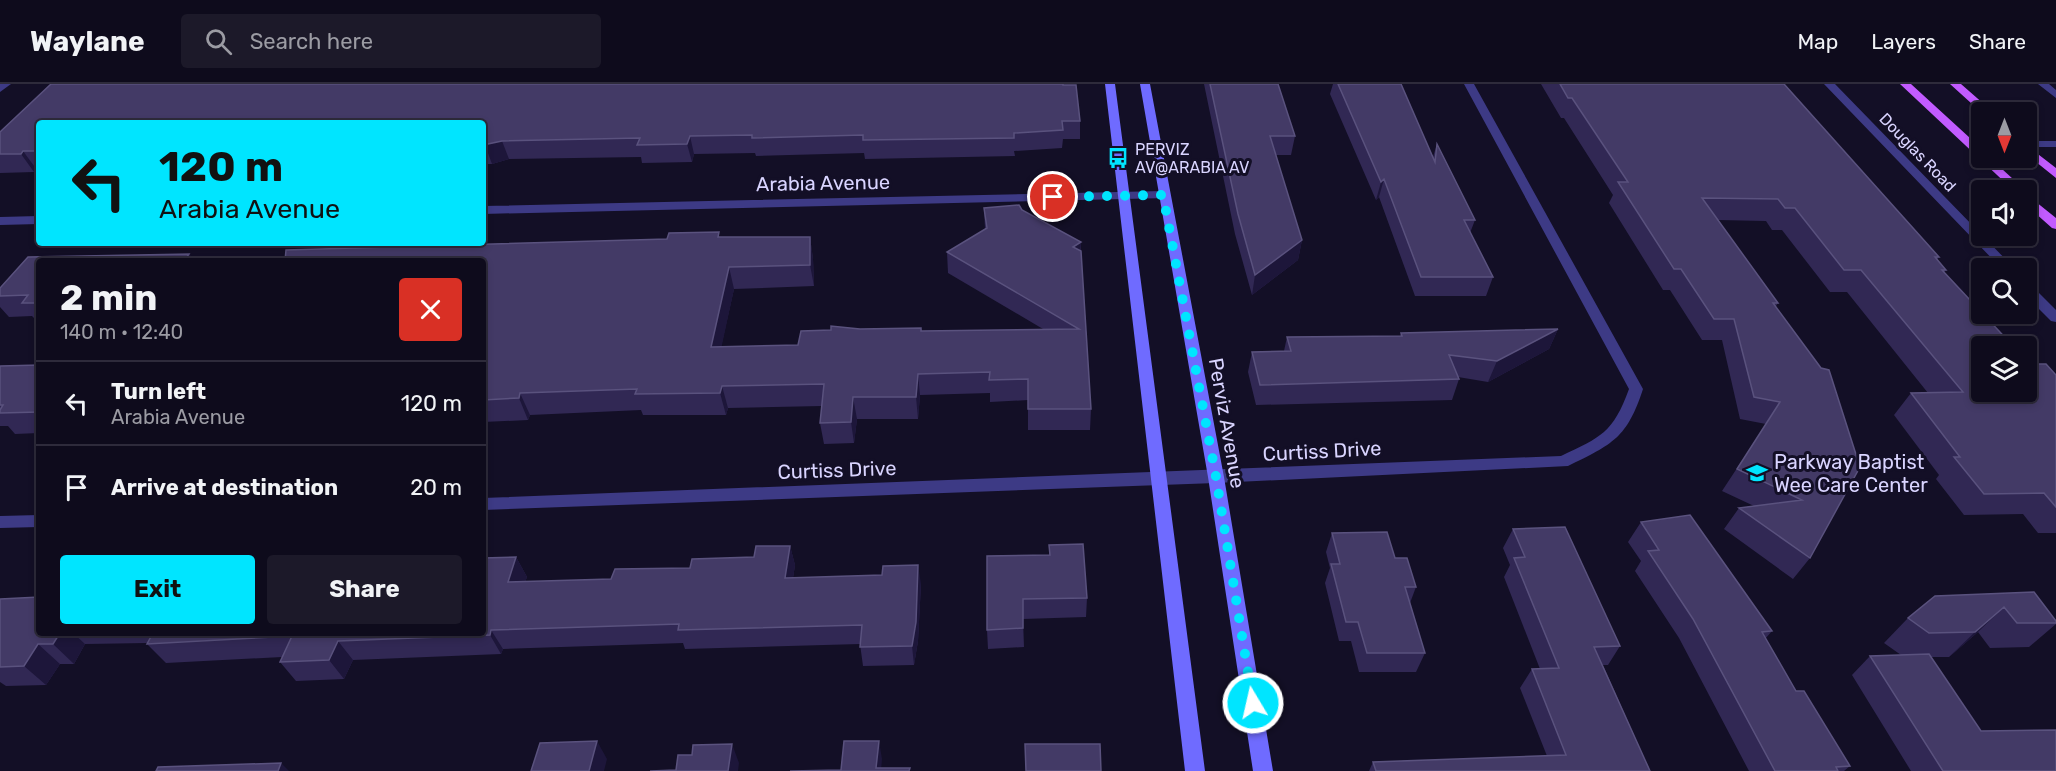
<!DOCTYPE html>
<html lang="en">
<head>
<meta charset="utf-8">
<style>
  :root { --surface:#0e0b1c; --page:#1c1929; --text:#f1f3f6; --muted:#9b9ba3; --line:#2e2b3b; --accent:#00e5ff }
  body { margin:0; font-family:Rubik,sans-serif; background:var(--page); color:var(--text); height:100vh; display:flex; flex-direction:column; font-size:22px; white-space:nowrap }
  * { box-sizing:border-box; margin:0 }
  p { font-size:20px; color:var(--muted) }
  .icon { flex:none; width:33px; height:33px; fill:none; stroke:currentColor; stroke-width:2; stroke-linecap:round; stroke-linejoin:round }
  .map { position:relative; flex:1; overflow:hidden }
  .panel { position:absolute; left:36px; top:174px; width:450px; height:378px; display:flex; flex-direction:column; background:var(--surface); border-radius:6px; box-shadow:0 3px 9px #0003,0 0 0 2px var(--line) }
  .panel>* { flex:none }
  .guide { position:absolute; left:36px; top:36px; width:450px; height:126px; border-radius:6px; box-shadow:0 3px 9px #0003,0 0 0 2px var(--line); background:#00e5ff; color:#111; overflow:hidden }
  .needle { width:39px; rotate:180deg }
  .controls { position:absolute; left:1971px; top:18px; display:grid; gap:12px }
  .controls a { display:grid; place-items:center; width:66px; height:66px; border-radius:6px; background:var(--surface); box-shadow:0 3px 9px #0003,0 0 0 2px var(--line); font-size:30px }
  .pin { position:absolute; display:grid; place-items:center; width:51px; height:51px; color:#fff; margin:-26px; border:3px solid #fff; border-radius:50%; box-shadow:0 2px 6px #0007 }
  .me { position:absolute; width:66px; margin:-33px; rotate:351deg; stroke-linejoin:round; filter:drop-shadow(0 0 4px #0008) }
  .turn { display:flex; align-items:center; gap:21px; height:126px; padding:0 24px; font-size:27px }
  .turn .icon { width:78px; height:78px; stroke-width:2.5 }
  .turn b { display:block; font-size:42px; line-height:51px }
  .round { display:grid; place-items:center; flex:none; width:63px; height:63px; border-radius:6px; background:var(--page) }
  .headline { display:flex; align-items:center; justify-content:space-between; height:102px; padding:0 24px }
  h1 { font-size:36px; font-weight:700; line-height:45px }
  .button { display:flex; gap:12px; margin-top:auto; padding:12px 24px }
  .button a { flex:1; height:69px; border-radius:6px; background:var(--accent); color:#111; font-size:24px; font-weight:700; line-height:69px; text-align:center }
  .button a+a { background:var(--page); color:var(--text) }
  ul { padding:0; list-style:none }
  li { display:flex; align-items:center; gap:18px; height:84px; padding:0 24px; border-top:2px solid var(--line) }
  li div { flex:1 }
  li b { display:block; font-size:22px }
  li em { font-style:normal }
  header { display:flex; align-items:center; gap:36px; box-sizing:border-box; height:84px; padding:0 30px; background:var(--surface); border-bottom:2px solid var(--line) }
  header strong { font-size:28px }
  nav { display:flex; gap:33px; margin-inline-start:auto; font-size:21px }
  .search { width:420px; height:54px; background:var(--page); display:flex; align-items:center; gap:15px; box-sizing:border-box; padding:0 21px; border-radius:6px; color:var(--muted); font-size:22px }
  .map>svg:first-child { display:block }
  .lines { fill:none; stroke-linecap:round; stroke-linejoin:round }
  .lane { fill:#3d3a85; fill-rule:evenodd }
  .street { fill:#3d3a85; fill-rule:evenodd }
  .secondary { fill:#6f6bff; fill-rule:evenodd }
  .primary { fill:#c25bff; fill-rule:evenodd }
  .wall { fill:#312854 }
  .shaded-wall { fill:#1d163a }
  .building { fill:#433a66; stroke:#5a527e; stroke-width:1.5 }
  .route { stroke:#00e5ff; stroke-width:10; stroke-dasharray:0 18 }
  .labels { text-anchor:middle; stroke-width:6; stroke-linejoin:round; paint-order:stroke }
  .far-poi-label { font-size:16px; fill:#d9d4ff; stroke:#130f26; text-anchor:start }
  .far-street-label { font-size:16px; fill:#d9d4ff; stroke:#130f26 }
  .street-label { font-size:20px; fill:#d9d4ff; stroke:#130f26 }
  .poi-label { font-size:20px; fill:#d9d4ff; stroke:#130f26; text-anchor:start }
</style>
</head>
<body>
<header>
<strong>Waylane</strong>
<div class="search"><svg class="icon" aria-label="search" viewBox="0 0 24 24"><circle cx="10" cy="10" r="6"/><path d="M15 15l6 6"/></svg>Search here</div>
<nav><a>Map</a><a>Layers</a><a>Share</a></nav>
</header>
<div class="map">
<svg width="2056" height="687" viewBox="0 0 2056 687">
  <rect width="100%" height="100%" fill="#130f26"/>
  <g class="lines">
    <path class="lane" d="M2038 0H2049L2056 6V14Z
      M2026 57H2056V63H2026Z"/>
    <path class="street" d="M0 0H11L0 8Z
      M1464 0H1474L1643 305C1627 354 1613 360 1568 382L1216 399 483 426V414L1561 372C1601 353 1613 349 1629 305Z
      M1824 0H1835L2014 184H2001Z
      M1163 107 1167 108V114L483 130V122Z
      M39 132V140L0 141V133Z
      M2026 200 2031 201 2056 226V238L2051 237 2026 212Z
      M39 431V443L0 444V432Z"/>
    <path class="secondary" d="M1105 0H1115L1205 687H1185Z
      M1140 0H1150L1224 393 1273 687H1253L1208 393Z"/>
    <path class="primary" d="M1900 0H1911L1982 65V74H1990L2025 106H2013Z
      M1950 0H1961L1993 28 1982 29Z
      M2026 61 2056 84V94L2026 70Z
      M2026 110 2056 134V145L2052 144 2026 121Z"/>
  </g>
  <path class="wall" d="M51 0H1063V1H1076L1080 37V55H1063L1062 64 1014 67 1015 72 865 75 864 69 756 72 755 69 694 70 692 78 642 79 641 73 509 75 492 80H483V39H39V86H37L34 88 0 89V48Z
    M1204 0H1278L1295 52 1291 71H1276L1302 156 1298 176 1252 211 1235 150Z
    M1333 0H1401L1433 73 1437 60 1475 136 1470 149 1493 193 1486 212H1415L1379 113 1376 116 1330 10Z
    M1541 0H1784L1939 173 1937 176 1946 186 1944 189 1982 262 2037 280 2056 291V449H2038L2023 430 1964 431 1936 395 1939 391 1894 331 1911 309H1928L1847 208H1830L1782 146H1772L1766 137 1718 136 1778 219 1776 222 1810 474 1793 495 1724 445 1739 424 1754 422 1722 407 1766 340 1740 335 1722 256H1702L1670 206H1663L1609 119 1613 111 1564 34H1561Z
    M984 124 1022 126 1081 158V167L1091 325 1090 346H1028V316L990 318V309L920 311 918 335H857L854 359 824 360 820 339 822 322 728 324 726 331H643L641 326 530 331 528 336 483 338V177L667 155 721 153H810L813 175 814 202 734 205 721 263 798 261 860 245 921 244 922 247 1043 245 948 189 947 168 985 145Z
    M189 170 194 177H39V239L32 232 9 233 0 223V204L28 173Z
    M1558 245 1549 265 1488 298 1458 293 1459 295 1452 316 1256 321 1248 288 1252 268 1284 267 1287 253 1400 252 1401 249Z
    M39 281V349L15 350 8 342H0V282Z
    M1641 438 1772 547 1765 555 1796 607 1850 682 1844 687H1749L1679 554 1635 487 1641 477 1628 458Z
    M1513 445 1620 562 1608 581H1603L1650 687H1369L1373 678 1547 672 1520 604 1532 585H1540L1504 493 1510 481 1503 464Z
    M1332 449 1395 474 1416 503 1410 519 1425 569 1416 588H1359L1351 557H1339L1325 499 1330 484 1326 468Z
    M1049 461 1087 514 1086 533 1023 535 1024 563 988 565 987 546 1049 471Z
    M790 462 795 481 793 494 921 500 918 557 914 581 863 582 860 560 685 565 683 559 503 565 501 570 353 576 344 595 296 597 280 578 282 573 166 579 147 560V559L85 560 74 580H60L46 601 6 602 0 598V515L39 549H483L516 473 527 493 525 498 611 495 690 484 754 473Z
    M2034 508 2056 537V540L2029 563 1990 564 1978 548 1949 573H1931L1981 647 2056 687H1911L1852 591 1870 572 1901 571 1884 559 1908 534Z"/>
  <path class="shaded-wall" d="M690 52 694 70 692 78 687 60Z
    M502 57 509 75 492 80 485 61Z
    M23 67 37 86 34 88 21 70Z
    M1384 95 1379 113 1376 116 1381 98Z
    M810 153 813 175 814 202 810 181Z
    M1302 156 1298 176 1252 211 1255 191Z
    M1081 158 1080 179 1073 163Z
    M189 170 194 177H184Z
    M729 183 734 205 717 284 711 263Z
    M1558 245 1549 265 1488 298 1497 277Z
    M918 290 920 311 918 335 916 313Z
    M722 302 728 324 726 331 720 309Z
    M520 309 530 331 528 336 519 314Z
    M853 313 857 335 854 359 851 338Z
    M790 462 795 481 790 514 785 494Z
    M516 473 527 493 518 518 508 498Z
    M918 481 921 500 918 557 914 581 912 562Z
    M2004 523 1978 548 1949 573 1975 548Z
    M491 546 503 565 501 570 490 551Z
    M60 549H73L85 560 74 580 53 560Z
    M338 557 353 576 344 595 329 576Z
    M38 560 60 580 46 601 24 582Z
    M597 657 607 675 604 687H589Z
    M879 657 882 675 881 687 876 684Z
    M732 660 739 679 738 687H728Z
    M281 679 289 687H278Z"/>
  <path class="building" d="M51 0H1063V1H1076L1080 37H1062L1063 46 1014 49V54L863 56V51L752 54V51L690 52 687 60 637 61 640 54 502 57 483 61V39H39V67H23L21 70H0V48Z
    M1210 0H1278L1295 52H1270L1302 156 1255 191 1238 130Z
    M1338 0H1401L1435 78 1437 60 1475 136H1464L1493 193H1421L1384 95 1381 98Z
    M1560 0H1784L1939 173H1935L1946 186H1942L2013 262H1982V308H2026V268L2037 280H2046L2056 291V423L2044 409 1984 410 1954 373H1960L1911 309 1963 308 1861 186H1844L1795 124H1785L1778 115 1702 114 1778 219H1773L1821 284 1829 286 1860 383 1810 474 1739 424 1802 416 1737 385 1780 318 1754 313 1734 235H1714L1681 185H1674L1618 98H1628L1572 14H1568Z
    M1019 121 1022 126 1081 158 1073 163 1081 167 1091 325H1028V295L989 296 990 288 918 290 916 313H853L851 338 820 339 824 300 722 302 720 309 635 310 637 305 520 309 519 314 483 316V177H285L286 166 667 155 669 149 719 148 718 153H810V181L729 183 711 263 798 261 801 247 831 246V242L860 245 921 244V247L1079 245 947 168 987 144 984 124Z
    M189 170 184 177H39V219H22L28 211 0 212V204L28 173Z
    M1558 245 1497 277 1449 271 1459 295 1260 301 1252 268 1291 267 1287 253 1402 252 1401 249Z
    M39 281V328L0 329V326L3 321H0V282Z
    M1690 431 1772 547 1762 548 1796 607H1804L1850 682 1836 683 1838 687H1775L1693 535 1648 467 1659 466 1641 438Z
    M1565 443 1620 562 1594 563 1650 687H1376L1373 678 1566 671 1532 585 1559 584 1514 474 1525 473 1513 445Z
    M1387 448 1395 474H1407L1416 503H1405L1425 569H1367L1358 538H1346L1331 480H1340L1332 449Z
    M1083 460 1087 514 1023 515V544L987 546V472L1050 471 1049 461Z
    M756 462H790L785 494 882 491 883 482 918 481 916 538 912 562 860 563 862 541 678 546 679 540 491 546 490 551 338 557 329 576 280 578 292 552 147 560 153 549H483V474L516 473 508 498 611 495 615 485 690 484 692 475 754 473Z
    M2034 508 2056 537V539H2017L2004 523 1975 548 1929 549 1908 534 1935 512Z
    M39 513V549H60L53 560H38L24 582 0 583V515Z
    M1929 570 1981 647 2056 646V687H1943L1870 572Z
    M597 657 589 687H531L540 659Z
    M844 657H879L876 684H910L909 687H790L841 686Z
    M732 660 728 687H650L676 686 678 671H692L693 661Z
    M1025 660H1100L1101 687H1026Z
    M281 679 278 687H156L158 683Z"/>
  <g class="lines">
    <path class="route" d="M1053 113 1163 111 1216 393 1253 619"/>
  </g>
  <defs>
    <symbol id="bus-bare" viewBox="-9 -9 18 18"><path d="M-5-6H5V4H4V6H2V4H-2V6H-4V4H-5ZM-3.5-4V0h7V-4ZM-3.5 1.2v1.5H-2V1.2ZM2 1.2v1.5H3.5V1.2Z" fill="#00e5ff" stroke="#130f26" stroke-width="2.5" paint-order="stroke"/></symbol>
    <symbol id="school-bare" viewBox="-9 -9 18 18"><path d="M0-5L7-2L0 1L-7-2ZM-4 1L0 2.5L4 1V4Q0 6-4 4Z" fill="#00e5ff" stroke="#130f26" stroke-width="2.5" paint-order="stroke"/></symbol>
  </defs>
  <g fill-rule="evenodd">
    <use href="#bus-bare" x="1103" y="59" width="30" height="30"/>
    <use href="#school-bare" x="1742" y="374" width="30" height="30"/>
  </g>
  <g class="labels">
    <g class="far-poi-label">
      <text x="1135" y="71">PERVIZ<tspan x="1135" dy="18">AV@ARABIA AV</tspan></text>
    </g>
    <g class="far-street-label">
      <text transform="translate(1918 68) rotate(46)" y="6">Douglas Road</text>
    </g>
    <g class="street-label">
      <text transform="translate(823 99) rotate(-1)" y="7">Arabia Avenue</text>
      <text transform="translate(1227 339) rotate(80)" y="7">Perviz Avenue</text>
      <text transform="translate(1322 367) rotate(-3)" y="7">Curtiss Drive</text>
      <text transform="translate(837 386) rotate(-2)" y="7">Curtiss Drive</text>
    </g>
    <g class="poi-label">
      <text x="1774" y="385">Parkway Baptist<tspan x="1774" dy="23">Wee Care Center</tspan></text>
    </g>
  </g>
</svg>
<div class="controls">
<a><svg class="needle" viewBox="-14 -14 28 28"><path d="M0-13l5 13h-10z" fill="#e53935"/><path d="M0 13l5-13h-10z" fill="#9b9ba3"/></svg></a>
<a><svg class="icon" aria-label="sound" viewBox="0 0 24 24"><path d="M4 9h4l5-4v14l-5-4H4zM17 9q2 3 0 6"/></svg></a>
<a><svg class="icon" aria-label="search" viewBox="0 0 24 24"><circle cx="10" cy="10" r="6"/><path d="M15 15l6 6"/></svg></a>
<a><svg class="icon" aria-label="layers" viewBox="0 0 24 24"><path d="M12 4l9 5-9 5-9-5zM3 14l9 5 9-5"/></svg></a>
</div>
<div class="pin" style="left:1053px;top:113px;background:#d93025"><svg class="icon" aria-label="arrive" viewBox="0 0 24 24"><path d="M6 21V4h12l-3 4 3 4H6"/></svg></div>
<svg class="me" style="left:1253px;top:619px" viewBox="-20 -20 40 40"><circle r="17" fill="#00e5ff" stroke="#fff" stroke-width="3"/><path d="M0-11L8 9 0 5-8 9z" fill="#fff"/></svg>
<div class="guide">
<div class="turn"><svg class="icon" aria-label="left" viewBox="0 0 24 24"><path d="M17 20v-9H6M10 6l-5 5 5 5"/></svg><div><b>120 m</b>Arabia Avenue</div></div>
</div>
<section class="panel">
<div class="headline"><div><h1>2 min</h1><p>140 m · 12:40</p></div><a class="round" style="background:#d93025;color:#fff"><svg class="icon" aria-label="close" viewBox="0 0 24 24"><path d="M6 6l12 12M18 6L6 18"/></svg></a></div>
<ul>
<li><svg class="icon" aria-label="left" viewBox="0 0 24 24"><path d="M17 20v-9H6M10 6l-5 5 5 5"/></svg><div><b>Turn left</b><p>Arabia Avenue</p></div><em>120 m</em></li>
<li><svg class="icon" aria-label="arrive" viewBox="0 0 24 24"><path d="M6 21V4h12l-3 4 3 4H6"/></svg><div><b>Arrive at destination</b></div><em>20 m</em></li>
</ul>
<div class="button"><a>Exit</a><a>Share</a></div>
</section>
</div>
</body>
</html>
